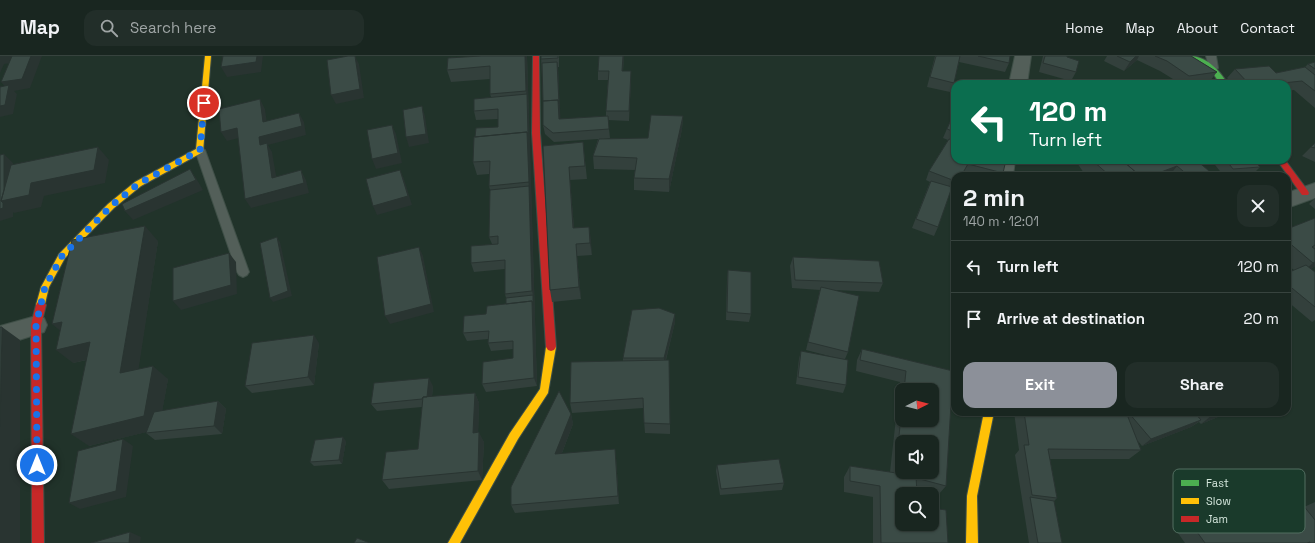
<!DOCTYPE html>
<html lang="en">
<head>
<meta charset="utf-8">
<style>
  :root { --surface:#192620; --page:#222e29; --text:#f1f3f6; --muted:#9fa5a5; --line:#37433e; --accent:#8c9099 }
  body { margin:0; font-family:"Space Grotesk",sans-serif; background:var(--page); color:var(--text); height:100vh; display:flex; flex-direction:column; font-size:15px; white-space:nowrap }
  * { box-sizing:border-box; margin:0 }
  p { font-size:13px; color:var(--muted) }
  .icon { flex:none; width:22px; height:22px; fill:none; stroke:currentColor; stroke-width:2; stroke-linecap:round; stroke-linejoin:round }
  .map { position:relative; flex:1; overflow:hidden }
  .sheet { position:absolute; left:951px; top:116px; width:340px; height:244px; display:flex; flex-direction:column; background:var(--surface); border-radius:12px; box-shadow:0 1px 3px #0004,0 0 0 1px var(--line) }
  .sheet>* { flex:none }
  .guide { position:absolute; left:951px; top:24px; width:340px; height:84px; border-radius:12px; box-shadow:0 1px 3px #0004,0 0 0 1px var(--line); background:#0b6e4f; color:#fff; overflow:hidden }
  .needle { width:26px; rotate:84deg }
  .buttons { position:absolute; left:895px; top:327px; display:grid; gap:8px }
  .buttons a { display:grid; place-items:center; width:44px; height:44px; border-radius:8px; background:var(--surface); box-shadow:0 1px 3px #0004,0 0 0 1px var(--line); font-size:20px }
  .pin { position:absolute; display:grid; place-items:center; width:34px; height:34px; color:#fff; margin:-17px; border:2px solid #fff; border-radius:50%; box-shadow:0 1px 4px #0007 }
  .me { position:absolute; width:44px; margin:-22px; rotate:0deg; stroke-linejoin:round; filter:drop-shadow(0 0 3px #0008) }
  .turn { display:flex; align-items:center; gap:14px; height:84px; padding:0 12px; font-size:18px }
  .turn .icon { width:52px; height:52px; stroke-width:2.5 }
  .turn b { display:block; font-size:28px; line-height:34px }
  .round { display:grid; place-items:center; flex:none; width:42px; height:42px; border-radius:12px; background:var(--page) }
  .head { display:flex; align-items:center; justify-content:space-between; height:68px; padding:0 12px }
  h1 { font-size:24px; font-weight:600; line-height:30px }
  .cta { display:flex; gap:8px; margin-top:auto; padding:8px 12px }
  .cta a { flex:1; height:46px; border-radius:12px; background:var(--accent); color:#fff; font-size:16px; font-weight:600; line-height:46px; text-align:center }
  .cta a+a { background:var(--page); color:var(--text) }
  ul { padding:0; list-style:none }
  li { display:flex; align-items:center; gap:12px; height:52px; padding:0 12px; border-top:1px solid var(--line) }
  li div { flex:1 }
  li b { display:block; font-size:15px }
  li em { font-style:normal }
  header { display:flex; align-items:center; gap:24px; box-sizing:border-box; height:56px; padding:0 20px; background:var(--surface); border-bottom:1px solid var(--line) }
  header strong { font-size:19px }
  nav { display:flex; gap:22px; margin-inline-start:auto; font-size:14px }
  .search { width:280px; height:36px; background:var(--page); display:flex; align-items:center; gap:10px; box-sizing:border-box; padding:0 14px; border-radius:12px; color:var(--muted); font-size:15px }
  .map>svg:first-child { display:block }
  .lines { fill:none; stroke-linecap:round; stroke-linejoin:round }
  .lane-casing { stroke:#3f4f47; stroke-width:2 }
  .street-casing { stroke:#3f4f47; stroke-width:2 }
  .fast-casing { stroke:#3f4f47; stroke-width:2 }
  .slow-casing { stroke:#3f4f47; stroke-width:2 }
  .jam-casing { stroke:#3f4f47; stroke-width:2 }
  .lane { fill:#535f59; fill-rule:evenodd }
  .street { fill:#535f59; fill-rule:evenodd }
  .fast { fill:#4caf50; fill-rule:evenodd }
  .slow { fill:#ffc107; fill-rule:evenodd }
  .jam { fill:#c62828; fill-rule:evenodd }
  .wall { fill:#33403c; fill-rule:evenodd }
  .shaded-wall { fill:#293431 }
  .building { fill:#3b4b46; stroke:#293431; fill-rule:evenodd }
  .route { stroke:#1a73e8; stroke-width:7; stroke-dasharray:0 12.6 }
  .key { fill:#1a3a2b; stroke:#526e60; stroke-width:1 }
  .key-label { font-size:11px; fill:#d4e6dc }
</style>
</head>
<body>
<header>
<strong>Map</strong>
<div class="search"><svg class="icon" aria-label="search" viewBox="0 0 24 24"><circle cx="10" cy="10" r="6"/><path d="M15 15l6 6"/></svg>Search here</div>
<nav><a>Home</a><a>Map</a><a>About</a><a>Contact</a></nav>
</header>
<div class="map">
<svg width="1315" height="487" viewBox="0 0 1315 487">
  <rect width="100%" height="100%" fill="#21332a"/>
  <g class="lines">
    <defs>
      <path id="lane" d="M1206 0H1216L1218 12 1216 14H1210Z
        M200 91 205 94 249 216 247 219 243 221 239 219 237 216 195 94Z"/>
      <path id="street" d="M1015 0H1031L1027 28H1009Z
        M997 104H1015L1013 120H993Z
        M1315 127V142L1287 152V137Z
        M36 260 44 262 47 269 44 276 0 290V270Z"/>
      <path id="fast" d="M1188 0C1207 0 1218 13 1228 28H1220L1211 14Z"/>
      <path id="slow" d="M205 0H211L203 96 141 130 114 152 65 202 49 231 44 252H38L36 249 41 231 59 198 108 148 135 126 196 93Z
        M551 287 554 288 556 291 548 337 518 383 460 487H448L510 377 540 333 546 291 548 288Z
        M984 356H994L977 440 978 487H966L967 440Z"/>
      <path id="jam" d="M533 0H539L540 77 556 291 554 294 551 295 548 294 546 291 532 77Z
        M1277 104H1285L1308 135 1309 137 1308 139H1302Z
        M41 245 44 246 46 249 41 269 44 487H32L31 269 36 249 38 246Z"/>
    </defs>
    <use href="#lane" class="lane-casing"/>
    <use href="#street" class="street-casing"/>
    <use href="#fast" class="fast-casing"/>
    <use href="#slow" class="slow-casing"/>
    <use href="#jam" class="jam-casing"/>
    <use href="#lane" class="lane"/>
    <use href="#street" class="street"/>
    <use href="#fast" class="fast"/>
    <use href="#slow" class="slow"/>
    <use href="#jam" class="jam"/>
  </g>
  <path class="wall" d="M527 0 537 330 486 336 482 328 513 302V293L491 295 488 287V283L467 285 463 277 486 258 506 248V242L505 238V213L474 216 471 207 492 188 489 181 490 134 489 130V118L477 119 473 106 498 71V63L476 64 474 55 491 41 490 38V23L451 26 447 14Z
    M541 0H559V11H558L560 63 606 60V55L608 24H598V15L599 0H624L623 15 631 24 629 65 608 64 610 82 604 83 648 82 683 60 682 73 669 136 634 134V122L635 114 594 113 593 100 598 83 554 86 545 78 543 69V45Z
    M935 0H1010L1009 7 1005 16 959 6 954 27 950 36 927 31Z
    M1043 0H1067V1L1076 16 1071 25 1039 16Z
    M1107 0H1191L1217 16 1210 25 1189 28H1181L1160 15 1137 4 1124 15 1104 5Z
    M1315 6V52L1294 34 1287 35V28H1233L1227 22 1235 13 1276 17 1305 11 1308 8Z
    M1047 23 1077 28H1044Z
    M955 54V104L1003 117 1002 120H975L963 117 962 120H955V132L953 135 951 134 938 171 934 180 912 172 930 126 926 124 929 115 948 84 943 82Z
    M583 86 587 123 570 124 574 172 589 171 592 199 577 200 581 243 552 246 550 234 543 90Z
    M1315 87V106L1302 100Z
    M1075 104H1200L1197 105 1215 120H1171L1170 119 1168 120H1087L1084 117Z
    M1211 104H1254L1260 111 1251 120H1224Z
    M1315 142V153L1309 148Z
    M1315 162V210L1311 213 1315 216V264L1312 266 1287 245V217L1294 214 1287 209V173Z
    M158 185 138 313 168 323 162 355 218 345 226 353 222 378 155 384 146 377V376L89 390 87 304 73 307Z
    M793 201 883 227 879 236 834 234 848 296 845 303 846 329 843 337 796 328 799 303 801 295 833 301 806 294 820 234 792 232 790 210Z
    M728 214 751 258 749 266 726 264 727 223Z
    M675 258V266L666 304 670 368V378L645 377 643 352 572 357 570 347 623 305V302Z
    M319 287 314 329 252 337 245 330Z
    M862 293 953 315 946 430 938 439 916 433 902 438 948 487H873V441L844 436V421L850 410 890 416 900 326 856 315 857 304ZM902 334H932L902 364Z
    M433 330 432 341 475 337 479 347 478 377 484 386 482 424 389 433 382 424 418 393 422 351 377 355 371 348Z
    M1014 356H1230L1201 368 1199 366 1191 371 1142 390 1138 385 1141 394 1129 403H1050L1057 442 1054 445 1062 487H1029L1015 399 1019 394Z
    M571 358 573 368 562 397 616 402 619 448 515 457 511 449Z
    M346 385 342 408 314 410 310 406Z
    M717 409 784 427 782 434 720 439 716 415Z
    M1315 446V487H1185L1173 470 1187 462 1304 451Z"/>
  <path class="shaded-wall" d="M0 0H17L21 6 4 8 0 17Z
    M31 0H42L30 32 14 35 17 38 13 58 0 61V50L8 34 1 26Z
    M257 0H263L261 16 227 21 221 11Z
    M355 0 359 8 364 42 336 48 331 39Z
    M525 0H527L530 89 528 80Z
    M623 0H624L622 24V15Z
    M1136 0H1139L1137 4 1124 15 1130 6Z
    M557 6 558 11 561 73 559 63Z
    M631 15V24L629 65V55Z
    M260 43 265 53 268 75 263 66Z
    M422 50 425 60 429 87 409 91 406 81Z
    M299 57 304 66 306 79 268 89 272 96 278 131 272 122 260 89 259 81Z
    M683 60 682 73 669 136V123Z
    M392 69 396 78 402 107 376 113 372 103Z
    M237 72 243 81 227 85 221 76Z
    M527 76 530 89 537 330 534 322 532 245 533 239 532 235Z
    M98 91 109 104 105 127 44 140 41 151 14 157 13 156V161L0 165V153L4 98 13 107V142L31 127Z
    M1177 110 1170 119 1168 120H1152L1153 119Z
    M569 111 570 124 575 185 573 172Z
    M190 113 196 122 203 134 133 164 125 155Z
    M301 114 306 124 309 137 251 152 245 143Z
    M400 114 404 123 412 149 377 159 373 150Z
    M145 170 158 185 136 330 120 317Z
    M589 171 591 183 592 199 590 187Z
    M277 181 280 186 292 240 273 246 270 242Z
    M576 188 577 200 581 243 579 231Z
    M419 191 423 200 434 256 390 268 385 260Z
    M229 197 236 206 237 238 181 254 173 245Z
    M1315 206V210L1311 213 1299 219 1313 207Z
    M675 258V266L664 310V302Z
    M62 266 68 281 52 268Z
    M2 271 20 284V487H0V371Z
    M314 279 319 287 314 329 308 321Z
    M90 286 106 299 73 307 56 294Z
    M153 310 168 323 159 373 89 390 71 378Z
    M429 322 433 330 431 350 427 343Z
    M475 337 479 347 478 387 473 377Z
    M218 345 226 353 222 378 214 370Z
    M1222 356H1230L1201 368 1211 360Z
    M571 358 573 368 558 407 555 398Z
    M1201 364 1191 371 1142 390 1151 383Z
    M479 376 484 386 482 424 478 415Z
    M343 381 346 385 342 408 339 404Z
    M123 383 133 390 126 441 80 453 69 447Z
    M615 393 616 402 619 448 618 440Z
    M130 476 141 481 140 487H129Z"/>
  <path class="building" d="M12 0H31L22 23 1 26Z
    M223 0H257L256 6 221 11Z
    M348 0H355L360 33 331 39 327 4Z
    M481 0H525L526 35 490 38V10L447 14 448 2Z
    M541 0H558V2L541 3Z
    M599 0H623L622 15H631L629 55H606L609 15H598Z
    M936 0H960L954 27 930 21Z
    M978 0H1010L1009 7Z
    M1045 0H1067V1L1079 5 1076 16 1043 7Z
    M1117 0H1136L1130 6Z
    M1155 0H1191L1217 16 1189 20 1167 5Z
    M557 6 559 48 558 44 543 45 542 7Z
    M1315 6V13L1308 8Z
    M1269 10 1276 17 1305 11 1315 19V35L1302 25 1273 28H1249L1235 13Z
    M1047 23 1076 26 1077 28H1049Z
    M9 29 5 49 0 50V31Z
    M527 38 528 80 527 76 475 81 476 72 498 71V53L474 55V43Z
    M260 43 263 66 299 57 302 70 259 81 260 89 267 87 272 122 301 114 304 127 245 143 237 72 221 76 219 53Z
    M558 44 559 63 608 60 609 73 553 77 543 69V45Z
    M422 50 426 78 406 81 403 54Z
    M955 54V76L947 73Z
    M651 59 683 60 669 123 634 122 637 102 593 100 599 83 648 82Z
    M392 69 398 97 372 103 367 74Z
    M527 76 529 126 489 130 490 105 473 106 474 81Z
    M949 83 955 85V104H1006L1003 117 968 108 961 120H955V125L929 115Z
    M583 86 585 110 569 111 573 172 589 171 590 187 576 188 579 231 550 234 543 90Z
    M1315 87V92L1311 91Z
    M98 91 94 114 31 127 29 139 1 145 11 109Z
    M4 98V134L1 145 3 147V152L0 153V99Z
    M1088 104H1098H1092L1090 108Z
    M1092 104H1122L1140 120H1110Z
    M1122 104H1196L1215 120H1189L1177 110 1153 119 1154 120H1140Z
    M1226 104H1254L1260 111 1233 113Z
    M190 113 196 124 125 155 122 148Z
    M400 114 408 140 373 150 366 123Z
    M931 125 952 131 938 171 916 163Z
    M529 130 532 235 505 238V204L471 207V190L498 188V180L489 181 490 134Z
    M1315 162V189L1312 191 1315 193V206L1313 207 1287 185V173Z
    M145 170 120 317 153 310 144 360 71 378 90 286 56 294 62 266 52 268 72 184Z
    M277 181 288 235 270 242 260 187Z
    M419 191 431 248 385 260 377 201Z
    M229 197 231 229 173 245V212Z
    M793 201 879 205 883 227 795 224Z
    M1306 209 1315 216V251L1287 228V217Z
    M728 214 751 216V258L727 256Z
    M821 231 859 240 848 296 808 286Z
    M533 239V249L532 245 506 248V242Z
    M532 245 534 322 482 328 483 306 513 302V285L488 287 489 275 463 277 464 260 486 258 487 250Z
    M659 252 675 258 664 302H623L632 254Z
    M0 271H2L0 371Z
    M314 279 308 321 245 330 252 287Z
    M862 293 953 315 946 430 916 422V420L895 416 902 352V364H932V334H904L906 315 860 304ZM902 386H932V416H902Z
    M801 295 848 304 846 329 798 321Z
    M669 304 670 368 644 367 643 342 570 347 571 306Z
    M429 322 427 341H423L422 343 371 348 374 327Z
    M559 335 571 358 555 398 615 393 618 440 511 449V431Z
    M475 337 473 377 479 376 478 415 382 424 386 396 418 393 423 341Z
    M218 345 214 370 146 377 154 356Z
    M1024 356H1126L1141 394 1048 393 1057 442 1032 439 1024 389H1029Z
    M1128 356H1194L1201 364 1151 383Z
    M1207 356H1222L1211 360Z
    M343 381 339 404 310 406 315 384Z
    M123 383 116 435 69 447 78 395Z
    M779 403 784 427 721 433 717 409Z
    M850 410 916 420 917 438H902V468H932V452L946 454 948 487H881L880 430 850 425Z
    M1294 438 1315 464V487H1310V486L1307 487H1205L1187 462Z
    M1030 441 1054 445 1062 487H1038Z
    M130 476 129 487H91Z
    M357 482 370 487H354Z"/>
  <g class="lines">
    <path class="route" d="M37 409 36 269 45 231 62 200 111 150 138 128 200 94 204 47"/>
  </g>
  <rect x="1173" y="413" width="132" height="64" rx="6" class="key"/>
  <rect x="1181" y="424" width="18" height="6" fill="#4caf50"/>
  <rect x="1181" y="442" width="18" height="6" fill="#ffc107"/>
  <rect x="1181" y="460" width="18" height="6" fill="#c62828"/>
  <g class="key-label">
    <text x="1206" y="431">Fast</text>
    <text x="1206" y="449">Slow</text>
    <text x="1206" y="467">Jam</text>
  </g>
</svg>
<div class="buttons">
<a><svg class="needle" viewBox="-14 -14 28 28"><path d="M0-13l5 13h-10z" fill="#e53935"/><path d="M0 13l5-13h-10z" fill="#9fa5a5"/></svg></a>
<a><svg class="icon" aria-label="sound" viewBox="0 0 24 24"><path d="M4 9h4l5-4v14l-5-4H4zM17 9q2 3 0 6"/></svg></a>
<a><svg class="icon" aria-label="search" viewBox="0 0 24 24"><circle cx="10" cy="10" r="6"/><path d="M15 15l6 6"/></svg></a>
</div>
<div class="pin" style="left:204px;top:47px;background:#d93025"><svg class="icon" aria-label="arrive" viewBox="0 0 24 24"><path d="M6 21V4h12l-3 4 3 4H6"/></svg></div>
<svg class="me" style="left:37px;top:409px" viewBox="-20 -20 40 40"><circle r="17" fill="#1a73e8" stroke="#fff" stroke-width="3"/><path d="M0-11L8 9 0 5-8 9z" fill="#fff"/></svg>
<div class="guide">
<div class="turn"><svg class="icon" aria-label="left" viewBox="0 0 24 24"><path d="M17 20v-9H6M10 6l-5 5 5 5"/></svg><div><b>120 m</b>Turn left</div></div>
</div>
<section class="sheet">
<div class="head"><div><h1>2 min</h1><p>140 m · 12:01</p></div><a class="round"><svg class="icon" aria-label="close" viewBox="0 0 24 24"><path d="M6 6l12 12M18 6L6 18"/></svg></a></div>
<ul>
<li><svg class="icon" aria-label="left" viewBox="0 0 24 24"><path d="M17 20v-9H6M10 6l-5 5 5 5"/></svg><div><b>Turn left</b></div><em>120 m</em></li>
<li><svg class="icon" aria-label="arrive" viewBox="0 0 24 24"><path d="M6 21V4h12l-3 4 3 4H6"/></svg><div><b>Arrive at destination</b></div><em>20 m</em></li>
</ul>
<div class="cta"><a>Exit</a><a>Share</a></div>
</section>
</div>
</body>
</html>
